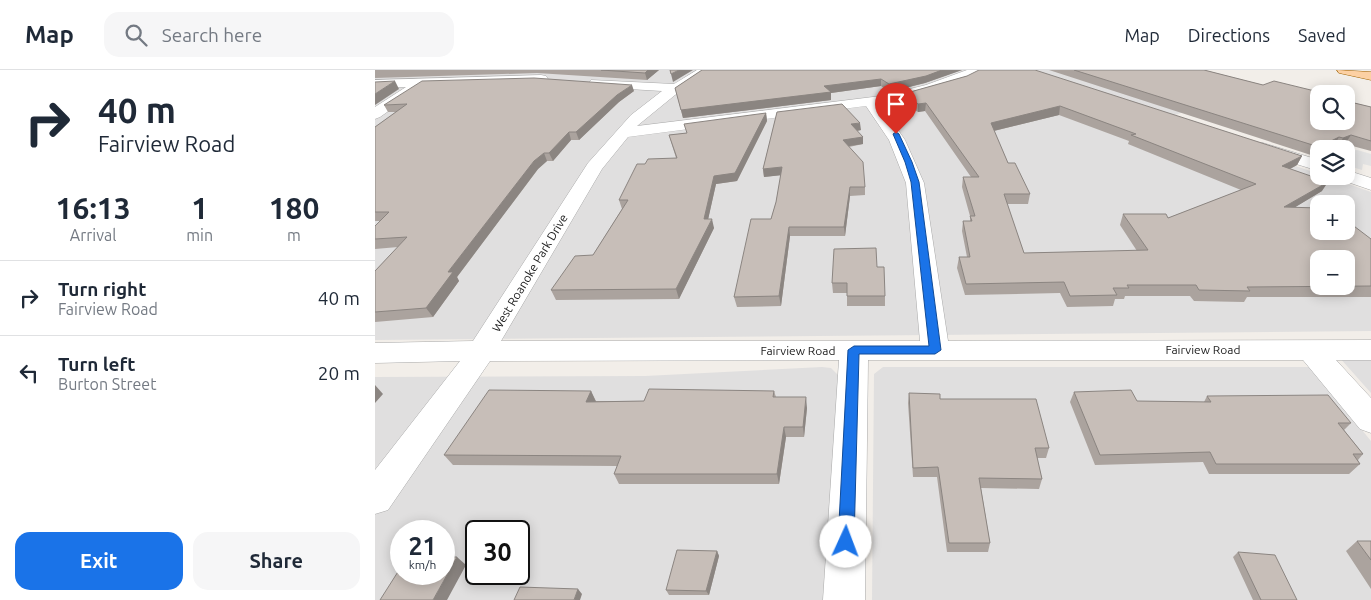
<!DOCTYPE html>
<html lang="en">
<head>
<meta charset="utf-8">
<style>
  :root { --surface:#fff; --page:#f6f6f7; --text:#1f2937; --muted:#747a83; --line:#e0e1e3; --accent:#1a73e8 }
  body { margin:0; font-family:Ubuntu,sans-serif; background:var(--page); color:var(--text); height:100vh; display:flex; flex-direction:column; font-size:19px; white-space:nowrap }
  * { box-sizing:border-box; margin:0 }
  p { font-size:16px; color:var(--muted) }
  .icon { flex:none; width:28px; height:28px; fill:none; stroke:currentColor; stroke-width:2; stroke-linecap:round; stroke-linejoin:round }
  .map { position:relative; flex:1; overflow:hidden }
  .side { display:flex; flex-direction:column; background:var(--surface); width:375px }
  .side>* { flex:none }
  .banner { background:#fff; color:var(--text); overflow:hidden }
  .fabs { position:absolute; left:935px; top:15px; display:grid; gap:10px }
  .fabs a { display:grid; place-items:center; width:45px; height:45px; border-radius:10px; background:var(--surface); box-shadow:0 2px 12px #0003; font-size:25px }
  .speed { position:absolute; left:15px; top:450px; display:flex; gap:10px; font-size:25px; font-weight:700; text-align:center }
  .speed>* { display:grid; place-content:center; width:65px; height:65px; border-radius:50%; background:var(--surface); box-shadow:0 2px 12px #0003; line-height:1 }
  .speed small { font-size:12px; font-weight:400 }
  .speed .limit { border:2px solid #111; border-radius:8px; background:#fff; color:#111 }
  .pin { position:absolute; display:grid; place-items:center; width:42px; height:42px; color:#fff; margin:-51px -21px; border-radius:50% 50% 50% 0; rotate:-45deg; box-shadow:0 0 5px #0007 }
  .pin .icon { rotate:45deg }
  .me { position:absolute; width:55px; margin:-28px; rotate:2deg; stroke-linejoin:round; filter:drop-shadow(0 0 4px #0008) }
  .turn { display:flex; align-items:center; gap:18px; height:105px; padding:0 15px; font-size:22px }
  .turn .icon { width:65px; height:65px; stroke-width:2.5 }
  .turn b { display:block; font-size:35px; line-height:42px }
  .eta { display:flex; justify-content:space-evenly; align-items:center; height:85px; text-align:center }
  .eta b { font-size:30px; font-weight:700; line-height:35px }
  .button { display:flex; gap:10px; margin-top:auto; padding:10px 15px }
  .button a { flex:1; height:58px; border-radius:15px; background:var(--accent); color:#fff; font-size:20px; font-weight:700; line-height:58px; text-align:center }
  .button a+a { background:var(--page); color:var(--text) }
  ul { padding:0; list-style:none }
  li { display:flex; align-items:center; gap:15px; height:75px; padding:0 15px; border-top:1px solid var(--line) }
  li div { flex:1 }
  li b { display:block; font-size:19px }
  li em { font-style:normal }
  header { display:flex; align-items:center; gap:30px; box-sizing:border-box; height:70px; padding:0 25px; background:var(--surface); border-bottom:1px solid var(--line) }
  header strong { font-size:24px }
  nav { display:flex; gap:28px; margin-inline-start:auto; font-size:18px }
  .search { width:350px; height:45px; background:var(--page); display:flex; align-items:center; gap:12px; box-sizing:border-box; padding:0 18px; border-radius:15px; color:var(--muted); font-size:19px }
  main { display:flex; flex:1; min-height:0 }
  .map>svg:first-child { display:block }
  .residential { fill:#e0dfdf; fill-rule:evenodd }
  .parking { fill:#e2e2e2 }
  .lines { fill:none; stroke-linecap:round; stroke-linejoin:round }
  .minor-casing { stroke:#a9a9a9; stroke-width:1 }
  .major-casing { stroke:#a06100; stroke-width:1 }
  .minor { fill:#fff; fill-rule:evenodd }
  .major { fill:#fcd0a3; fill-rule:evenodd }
  .wall { fill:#aba39e; fill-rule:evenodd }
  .shaded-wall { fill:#8b8581 }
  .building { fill:#c7beb8; stroke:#8b8581; fill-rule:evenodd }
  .route { fill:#1a73e8; stroke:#114b97 }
  .labels { text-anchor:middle; stroke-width:4.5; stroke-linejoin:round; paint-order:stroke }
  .street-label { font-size:12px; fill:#222; stroke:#fff }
</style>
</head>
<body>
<header>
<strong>Map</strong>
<div class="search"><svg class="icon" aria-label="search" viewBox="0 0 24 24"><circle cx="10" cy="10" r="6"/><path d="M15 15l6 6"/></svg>Search here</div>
<nav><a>Map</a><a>Directions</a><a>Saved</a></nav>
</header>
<main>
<section class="side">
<div class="banner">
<div class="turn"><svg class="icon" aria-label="right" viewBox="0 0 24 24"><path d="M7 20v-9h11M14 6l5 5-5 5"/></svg><div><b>40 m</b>Fairview Road</div></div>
</div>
<div class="eta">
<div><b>16:13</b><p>Arrival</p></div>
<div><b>1</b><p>min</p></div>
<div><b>180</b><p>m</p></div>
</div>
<ul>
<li><svg class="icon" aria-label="right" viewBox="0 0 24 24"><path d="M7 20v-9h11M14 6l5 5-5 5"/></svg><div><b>Turn right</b><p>Fairview Road</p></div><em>40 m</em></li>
<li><svg class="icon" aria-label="left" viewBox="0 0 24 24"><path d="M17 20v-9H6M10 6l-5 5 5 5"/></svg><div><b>Turn left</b><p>Burton Street</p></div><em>20 m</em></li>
</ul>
<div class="button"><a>Exit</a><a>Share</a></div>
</section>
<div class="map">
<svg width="996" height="530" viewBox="0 0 996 530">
  <rect width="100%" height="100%" fill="#f2eee9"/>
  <path class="residential" d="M0 0H807L872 18 787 50 944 104V106H951L996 122V261L0 270ZM944 134H971V161H944ZM944 189H971V216H944Z
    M964 287H996V323Z
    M447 297 456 298 464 306 448 530H0V307L270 306ZM26 461H69V504H26ZM101 461H144V504H101Z
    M508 297H935L996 371V530H497L499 304Z"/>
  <path class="parking" d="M982 80 996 84V96L988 94 987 100 971 95V81Z"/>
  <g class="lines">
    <defs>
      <path id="minor" d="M322 0H337L300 25 262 56 506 26 551 15 592 0H609C596 16 527 31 505 34L530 70 549 113 573 271 996 270V290H961L996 328V363L985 359 928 290H493L490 530H448L464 290 115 291 13 440 0 444V400L85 291 0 293V273L98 271 213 93 256 45 287 21 221 17 214 13 216 10 299 14ZM491 36 514 70 531 113 545 271H126L227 99 253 67Z
        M166 5 171 6 173 9 171 12 48 17 5 47 0 49V37L31 17 0 18V10Z
        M888 73 944 90V101L882 82 880 78 882 74Z
        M971 100 996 108V120L964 109 963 106H971Z"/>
      <path id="major" d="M962 0 996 2V10L964 3Z"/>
    </defs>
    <use href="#minor" class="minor-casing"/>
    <use href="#major" class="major-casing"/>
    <use href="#minor" class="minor"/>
    <use href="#major" class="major"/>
  </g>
  <path class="wall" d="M0 0H284L272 10 162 3 0 8Z
    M327 0H587L550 13 514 22 506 16 456 23V30L308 48 300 18Z
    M674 0H829L888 15 944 24 996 37V81L970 74 963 77 959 76 939 86Z
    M592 6 927 86 922 95 915 99 947 121 920 137 996 169V227H872L869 232 819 231 815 226H750L749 229H740L738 236 692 237 685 223 590 225 582 198 584 187H592L587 161 588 151H595V146L587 117 588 107H596L550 41 543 42 528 32V24ZM684 45 754 71 753 74 866 120 793 148 748 144 745 155 762 181 649 183 632 134H653L655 124 633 93 619 61Z
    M259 21 244 32 204 70H196L178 91H172L163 99 82 207 84 211 58 247 0 252V201L23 177 0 179V156L5 151H0V57L21 42H13L9 35Z
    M402 42 486 60 482 61 488 67V74L474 77 490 117V125L475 126 470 166H415L406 236 362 237 359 227 396 149 401 132 406 105 389 107 388 99Z
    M391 43 392 51 362 111 341 114 333 149 339 158 304 229 181 230 176 220 218 185 247 139 244 130 270 94 301 88 294 65 312 63Z
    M502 197 510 226V236H472V223H458L457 213Z
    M216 321 221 331H269L399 321 401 327 432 338 429 367H411L404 414H244L239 404 242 396 78 395 69 385Z
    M699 322 762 331 829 332 832 326 976 353 969 360 988 384 983 390 985 394 974 404H834L828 392 720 395 695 332Z
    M534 323 565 329 674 378 671 388H662L667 409 664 419 606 418 615 473 613 482H572L562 407H538L533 333Z
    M982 471H996V519L971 481Z
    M342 481 344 486 334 525H294L291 520Z
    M863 482 922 530H878L858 487Z"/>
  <path class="shaded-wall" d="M273 0H284L272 10 270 3Z
    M304 0H318L298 12 296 4Z
    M567 0H587L550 13 514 22V14Z
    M506 9V16L456 23V30L308 48 306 40 449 16Z
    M20 11 24 19 0 35V24Z
    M257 15 259 21 244 32 204 70 201 62 242 25Z
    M551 33 550 41 543 42V34Z
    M685 36 684 45 614 62 616 53Z
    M391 43 392 51 362 111 341 114 331 159 329 149 339 106Z
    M485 53 486 60 476 62V54Z
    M194 62 196 70 178 91 174 83Z
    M976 65 970 74 963 77 968 68Z
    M488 67V74L468 77V70Z
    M964 67 959 76 953 79H944V84L939 86 944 77Z
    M169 83 172 91 163 99 82 207 84 211 58 247 51 238 73 202 159 91Z
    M927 86 922 95 902 106 907 96Z
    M407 97 408 105 389 107 388 99Z
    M953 112 947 121 904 147 909 137Z
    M475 117V126L470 166 469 157Z
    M337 149 339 158 304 229 301 219Z
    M414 157 415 166 406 236 404 226Z
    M0 315 8 324 0 333Z
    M216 321 221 332H211Z
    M431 327 432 338 429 367 428 357Z
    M409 357 411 367 404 414 402 404Z
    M342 481 344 486 334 525 331 521Z
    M82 487 91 495 72 530H58Z
    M203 519 207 524 205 530H199Z"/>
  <path class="building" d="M226 0H273L270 3Z
    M295 0H304L296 4Z
    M327 0H567L551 6 514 14 506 9 449 16 456 22 306 40 300 18Z
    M604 0H660L927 86 907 96 953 112 909 137 944 138V161H971V150L996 169V216L872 217 875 221 824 220 821 215H752L754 218H738L742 225 695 226 689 212 591 214 584 187H595L588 151H597L595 146H600L588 107H604L551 33 543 34 528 24 592 6ZM685 36 761 64 756 65 881 114 793 148 791 144H748L773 180 649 183 629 124H655L640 93H633L616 53ZM944 189H971V216H944Z
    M699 0H829L888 15 899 11 948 23 944 24V51H971V31L996 37V71L976 65 968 68 964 67 944 77Z
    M159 8 257 15 242 25 201 62H194L174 83H169L159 91 73 202H78L51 238 0 242V201L32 167 0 169V156L14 142H0V57L32 34 9 35 47 11Z
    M20 11 0 24V12Z
    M467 34 485 53 476 54 488 67 468 70 488 92 490 117H475L469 157H414L404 226 359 227 376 149H396L401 132 407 97 388 99 402 42Z
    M391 43 360 103 339 106 329 149H337L301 219 176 220 200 186 218 185 253 130H244L262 94H270L273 89 302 88 294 65 312 63 309 54Z
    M501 178 502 197H509L510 226H472V213H457L459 179Z
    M274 319 399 321 398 327H431L428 357H409L402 404H239L246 386 69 385 114 320 216 321 211 332 269 331Z
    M756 320 762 331 836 332 832 326 953 325 976 353H963L988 384H978L985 394H841L835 382 725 385 699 322Z
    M534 323 565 324V329H661L674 378H660L667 409 604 408 615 473H574L563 397 538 398Z
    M982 471H996V490Z
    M302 480 342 481 331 521 291 520Z
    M863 482 900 485 922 530H886Z
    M69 487H82L58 530H5L26 497V504H69Z
    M145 517 203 519 199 530H139Z"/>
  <path class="route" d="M521 62 524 64 537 92 544 112 566 280 560 284H484L479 472 477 478 471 480 465 478 463 472 473 280 479 276H554L536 112 530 92 518 64Z"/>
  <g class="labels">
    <g class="street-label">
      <text transform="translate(155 203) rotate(-59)" y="4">West Roanoke Park Drive</text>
      <text x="828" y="284">Fairview Road</text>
      <text x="423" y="285">Fairview Road</text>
    </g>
  </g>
</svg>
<div class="fabs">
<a><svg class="icon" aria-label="search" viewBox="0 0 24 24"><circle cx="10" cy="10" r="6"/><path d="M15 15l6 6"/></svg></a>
<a><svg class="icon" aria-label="layers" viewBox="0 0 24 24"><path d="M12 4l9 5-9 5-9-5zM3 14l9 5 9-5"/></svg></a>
<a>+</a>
<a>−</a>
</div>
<div class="speed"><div>21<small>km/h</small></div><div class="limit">30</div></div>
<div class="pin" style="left:521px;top:64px;background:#d93025"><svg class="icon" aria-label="arrive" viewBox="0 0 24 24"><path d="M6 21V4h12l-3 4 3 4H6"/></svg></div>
<svg class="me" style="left:471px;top:472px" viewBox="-20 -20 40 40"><circle r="19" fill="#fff"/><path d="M0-13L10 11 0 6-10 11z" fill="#1a73e8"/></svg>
</div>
</main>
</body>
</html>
